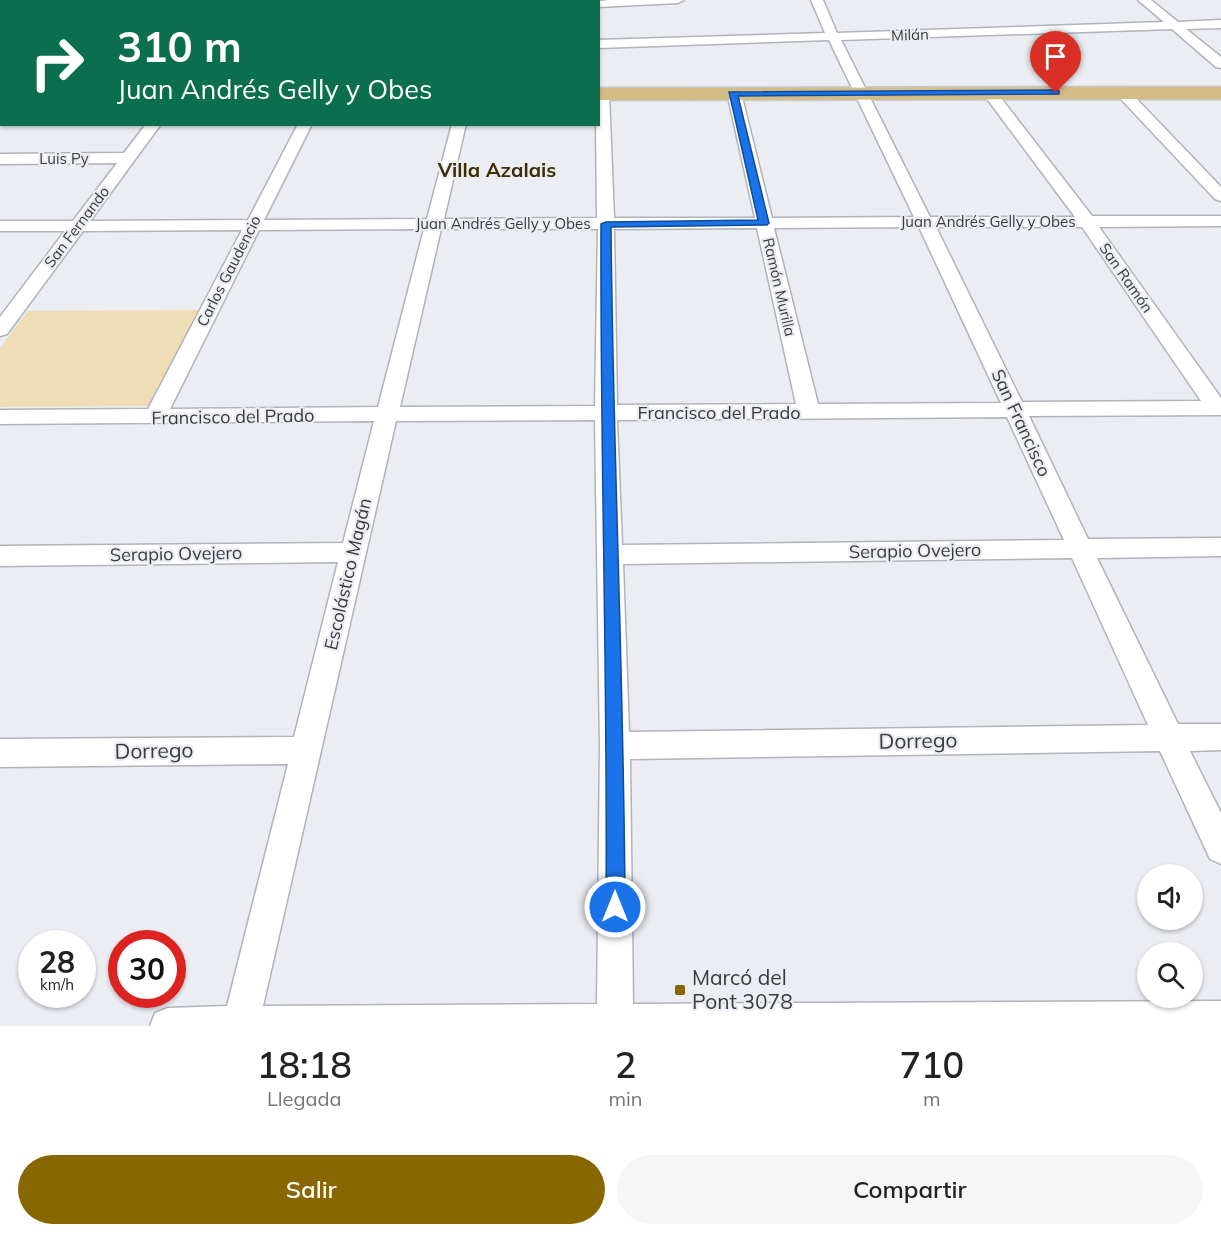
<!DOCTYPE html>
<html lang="es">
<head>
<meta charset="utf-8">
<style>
  :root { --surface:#fff; --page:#f6f6f6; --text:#222; --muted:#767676; --accent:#886703 }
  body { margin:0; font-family:Mulish,sans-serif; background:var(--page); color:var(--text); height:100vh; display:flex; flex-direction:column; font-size:22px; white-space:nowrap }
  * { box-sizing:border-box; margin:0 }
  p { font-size:20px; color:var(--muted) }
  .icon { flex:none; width:33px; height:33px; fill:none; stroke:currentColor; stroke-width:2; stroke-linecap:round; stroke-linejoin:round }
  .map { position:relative; height:1026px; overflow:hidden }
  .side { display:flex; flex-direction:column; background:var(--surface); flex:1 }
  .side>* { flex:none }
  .guide { position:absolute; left:0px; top:0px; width:600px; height:126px; box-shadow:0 2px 4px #0004; background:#0b6e4f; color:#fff; overflow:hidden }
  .buttons { position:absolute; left:1137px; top:864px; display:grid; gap:12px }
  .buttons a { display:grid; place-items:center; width:66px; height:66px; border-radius:50%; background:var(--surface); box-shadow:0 2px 4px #0004; font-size:30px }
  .speed { position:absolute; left:18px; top:930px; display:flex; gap:12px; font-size:30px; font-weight:700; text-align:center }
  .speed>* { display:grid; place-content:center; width:78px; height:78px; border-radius:50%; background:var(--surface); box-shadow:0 2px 4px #0004; line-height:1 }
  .speed small { font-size:15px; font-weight:400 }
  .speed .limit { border:9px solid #d22; background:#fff; color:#111 }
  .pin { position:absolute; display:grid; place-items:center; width:51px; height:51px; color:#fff; margin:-62px -26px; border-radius:50% 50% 50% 0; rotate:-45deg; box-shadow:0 0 6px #0007 }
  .pin .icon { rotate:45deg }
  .me { position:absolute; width:66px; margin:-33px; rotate:0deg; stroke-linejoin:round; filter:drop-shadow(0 0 4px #0008) }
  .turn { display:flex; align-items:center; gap:21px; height:126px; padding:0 18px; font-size:27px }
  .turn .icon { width:78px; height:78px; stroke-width:2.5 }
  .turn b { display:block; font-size:42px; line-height:51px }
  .eta { display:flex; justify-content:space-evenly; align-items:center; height:102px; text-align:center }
  .eta b { font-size:36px; font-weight:600; line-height:42px }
  .button { display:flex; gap:12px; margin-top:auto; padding:12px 18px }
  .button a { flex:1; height:69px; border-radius:36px; background:var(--accent); color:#fff; font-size:24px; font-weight:600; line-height:69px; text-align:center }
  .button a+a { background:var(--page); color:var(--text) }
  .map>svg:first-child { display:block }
  .green { fill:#efddb6 }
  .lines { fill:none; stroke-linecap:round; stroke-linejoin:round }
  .minor-casing { stroke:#b0b3b8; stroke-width:3 }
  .primary-casing { stroke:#c8c8c9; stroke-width:3 }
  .minor { fill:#fff; fill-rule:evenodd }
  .primary { fill:#d4bd84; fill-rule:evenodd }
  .route { fill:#1a73e8; stroke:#114b97; stroke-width:1.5 }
  .poi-dot { fill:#886703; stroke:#ebedf3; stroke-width:2 }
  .labels { text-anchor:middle; stroke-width:4.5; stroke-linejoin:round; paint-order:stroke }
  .far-street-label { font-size:15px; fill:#3a3b3e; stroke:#ebedf3 }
  .street-label { font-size:18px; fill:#3a3b3e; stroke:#ebedf3 }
  .far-district-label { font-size:20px; font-weight:bold; fill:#3d2d03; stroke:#ebedf3 }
  .near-street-label { font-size:21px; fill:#3a3b3e; stroke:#ebedf3 }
  .near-poi-label { font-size:21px; fill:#3a3b3e; stroke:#ebedf3; text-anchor:start }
</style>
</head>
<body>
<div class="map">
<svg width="1221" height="1026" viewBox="0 0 1221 1026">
  <rect width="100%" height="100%" fill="#ebedf3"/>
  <path class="green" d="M202 310 152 406 0 407V348L28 311Z"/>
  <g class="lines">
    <defs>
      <path id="minor" d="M91 0H103L91 2Z
        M241 0H253L241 2Z
        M361 0H373L361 2Z
        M481 0H493V2H481Z
        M609 0H684L678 3 598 7V2H594Z
        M811 0H823L837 33 1164 22 1138 0H1151L1178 22 1221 20V28L1186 29 1221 57V68L1216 67 1172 29 841 40 930 217H1075L982 92 989 88 994 89 1092 216H1221V226L1099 227 1221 398V415L1029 416 1088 539 1221 538V556L1097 558 1178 724H1221V750L1190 751 1221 813V864L1210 859 1160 751 630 759 633 1004 1221 1001V1026H150L155 1013 168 1008 227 1006 288 764 0 767V739L294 737 338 562 0 566V546L343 543 374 421 0 424V410L148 409 242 230 83 231 7 334 0 336V317L65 231H0V221H73L117 163 0 164V154L124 153 146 124H161L90 221 248 220 298 124H312L264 220 427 219 452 124H466L444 219 597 218 596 124H598V91L602 90 609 94 614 218H755L728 97 725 93 732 89 737 90 742 97 772 218 914 217 829 40 598 48V40L825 33ZM919 227 1001 403 818 404 774 228ZM936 227H1082L1201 401 1022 402ZM757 228 796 404 617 405 614 229ZM424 229 378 407 170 409 259 230ZM441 229H598L595 406 400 407ZM1007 417 1064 540 622 545 617 420ZM595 420 600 746 597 1004 263 1006 396 421ZM1072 558 1148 725 629 732 623 564Z
        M0 84H2L0 94Z
        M1123 89 1128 90 1221 187V201L1215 199 1118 96 1116 93 1118 90Z"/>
      <path id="primary" d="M1221 87V99L598 100V88Z
        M0 90H2V102H0Z"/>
    </defs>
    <use href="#minor" class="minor-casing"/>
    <use href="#primary" class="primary-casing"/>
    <use href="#minor" class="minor"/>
    <use href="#primary" class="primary"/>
  </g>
  <path class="route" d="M1056 90 1059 91V94L738 96 769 223 767 225 611 227C613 454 624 681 625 907L622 914 615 917 608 914 606 907C608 680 600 452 601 224L606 222 758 220 729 92Z"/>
  <rect class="poi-dot" x="674" y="984" width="12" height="12" rx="3"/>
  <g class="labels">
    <g class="far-street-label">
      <text transform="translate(910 35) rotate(-2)" y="5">Milán</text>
      <text x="64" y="164">Luis Py</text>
      <text x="988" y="227">Juan Andrés Gelly y Obes</text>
      <text x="503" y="229">Juan Andrés Gelly y Obes</text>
      <text transform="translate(77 227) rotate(-53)" y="5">San Fernando</text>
      <text transform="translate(229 271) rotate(-63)" y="5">Carlos Gaudencio</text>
      <text transform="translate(1126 278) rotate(55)" y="5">San Ramón</text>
      <text transform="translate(779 287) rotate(77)" y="5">Ramón Murilla</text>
    </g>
    <g class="street-label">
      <text x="719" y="419">Francisco del Prado</text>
      <text transform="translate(233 417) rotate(-1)" y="6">Francisco del Prado</text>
      <text transform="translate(1021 423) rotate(65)" y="6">San Francisco</text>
      <text transform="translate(915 551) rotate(-1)" y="6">Serapio Ovejero</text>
      <text transform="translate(176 554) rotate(-1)" y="6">Serapio Ovejero</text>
      <text transform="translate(348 574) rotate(-77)" y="6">Escolástico Magán</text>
    </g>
    <g class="far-district-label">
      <text x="497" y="177">Villa Azalais</text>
    </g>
    <g class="near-street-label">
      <text transform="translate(918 741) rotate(-1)" y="7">Dorrego</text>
      <text transform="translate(154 751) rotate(-1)" y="7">Dorrego</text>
    </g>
    <g class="near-poi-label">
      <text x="692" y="985">Marcó del<tspan x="692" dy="24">Pont 3078</tspan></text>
    </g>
  </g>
</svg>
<div class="buttons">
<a><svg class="icon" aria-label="sound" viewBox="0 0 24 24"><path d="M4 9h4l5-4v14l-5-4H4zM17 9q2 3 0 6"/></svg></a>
<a><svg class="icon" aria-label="search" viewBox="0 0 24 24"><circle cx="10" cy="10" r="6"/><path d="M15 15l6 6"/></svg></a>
</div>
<div class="speed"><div>28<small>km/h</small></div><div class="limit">30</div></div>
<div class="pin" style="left:1056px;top:93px;background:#d93025"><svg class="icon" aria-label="arrive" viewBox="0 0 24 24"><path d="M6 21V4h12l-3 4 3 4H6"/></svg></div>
<svg class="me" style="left:615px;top:907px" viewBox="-20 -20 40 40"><circle r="17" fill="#1a73e8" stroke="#fff" stroke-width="3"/><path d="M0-11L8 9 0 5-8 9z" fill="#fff"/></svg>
<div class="guide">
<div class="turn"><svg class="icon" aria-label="right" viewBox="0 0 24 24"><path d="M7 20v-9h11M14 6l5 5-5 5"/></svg><div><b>310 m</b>Juan Andrés Gelly y Obes</div></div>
</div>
</div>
<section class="side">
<div class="eta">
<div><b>18:18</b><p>Llegada</p></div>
<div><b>2</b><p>min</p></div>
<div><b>710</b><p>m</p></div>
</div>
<div class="button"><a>Salir</a><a>Compartir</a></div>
</section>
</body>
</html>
